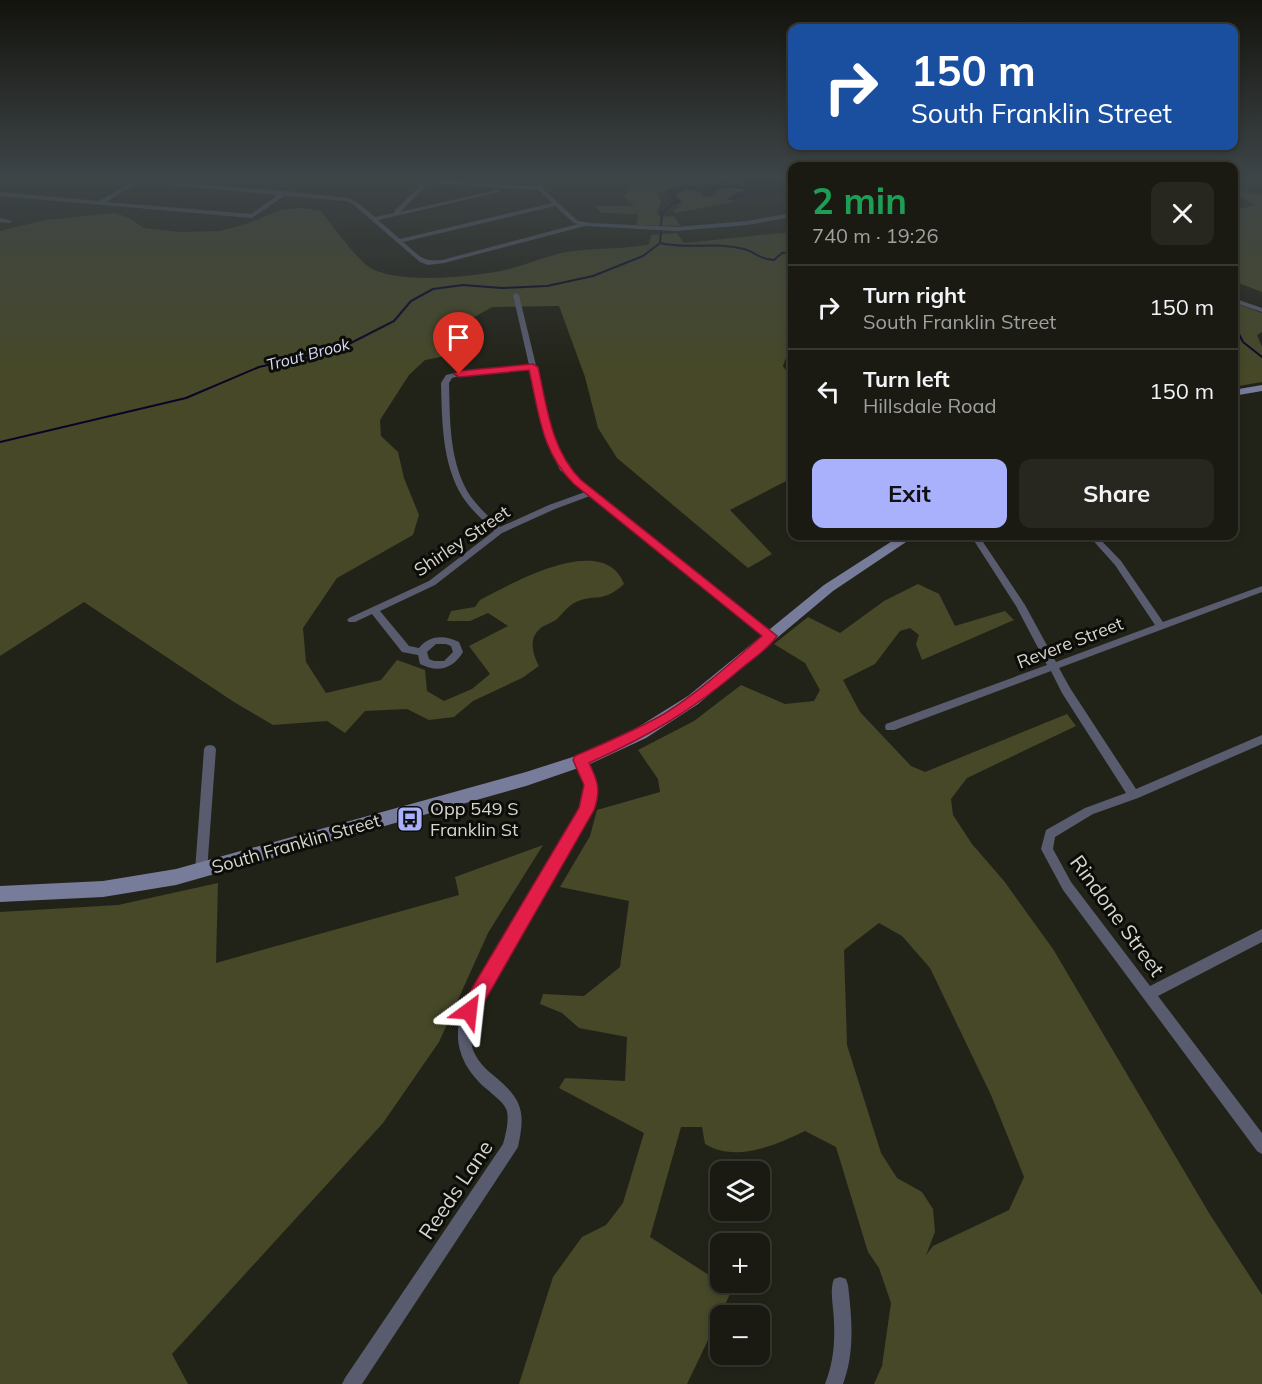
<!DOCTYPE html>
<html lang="en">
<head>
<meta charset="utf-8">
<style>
  :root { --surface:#1a1a12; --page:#272720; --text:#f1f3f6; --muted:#9fa19f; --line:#383832; --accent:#a9b0fc }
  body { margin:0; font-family:Mulish,sans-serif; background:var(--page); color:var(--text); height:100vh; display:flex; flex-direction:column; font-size:22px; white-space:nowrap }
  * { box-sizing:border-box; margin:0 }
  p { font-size:20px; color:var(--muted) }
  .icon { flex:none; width:33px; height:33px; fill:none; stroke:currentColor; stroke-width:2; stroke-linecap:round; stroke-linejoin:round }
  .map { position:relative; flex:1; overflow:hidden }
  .panel { position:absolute; left:788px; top:162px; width:450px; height:378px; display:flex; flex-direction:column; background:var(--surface); border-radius:12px; box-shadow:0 3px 9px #0003,0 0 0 2px var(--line) }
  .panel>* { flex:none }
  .top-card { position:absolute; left:788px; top:24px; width:450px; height:126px; border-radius:12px; box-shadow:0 3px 9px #0003,0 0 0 2px var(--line); background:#1a4fa0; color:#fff; overflow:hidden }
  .fabs { position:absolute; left:710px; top:1161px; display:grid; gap:12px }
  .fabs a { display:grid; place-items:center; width:60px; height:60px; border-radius:12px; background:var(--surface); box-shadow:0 3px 9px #0003,0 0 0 2px var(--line); font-size:30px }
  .pin { position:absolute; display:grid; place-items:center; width:51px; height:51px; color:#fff; margin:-62px -26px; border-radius:50% 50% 50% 0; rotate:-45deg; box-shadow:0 0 6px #0007 }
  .pin .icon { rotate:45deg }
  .me { position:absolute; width:66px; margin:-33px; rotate:30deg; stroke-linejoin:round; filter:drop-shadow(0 0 4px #0008) }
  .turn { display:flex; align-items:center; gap:21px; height:126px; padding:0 24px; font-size:27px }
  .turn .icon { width:78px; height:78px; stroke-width:2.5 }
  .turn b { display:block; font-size:42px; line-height:51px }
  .round { display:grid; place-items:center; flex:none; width:63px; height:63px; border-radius:12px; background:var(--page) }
  .summary { display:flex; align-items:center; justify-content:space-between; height:102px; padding:0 24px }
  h1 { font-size:36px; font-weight:700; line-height:45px; color:#1e9e55 }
  .primary-button { display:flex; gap:12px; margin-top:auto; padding:12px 24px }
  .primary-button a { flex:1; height:69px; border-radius:12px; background:var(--accent); color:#111; font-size:24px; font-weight:700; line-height:69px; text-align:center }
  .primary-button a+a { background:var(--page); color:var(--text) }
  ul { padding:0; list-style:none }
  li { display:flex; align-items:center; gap:18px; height:84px; padding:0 24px; border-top:2px solid var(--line) }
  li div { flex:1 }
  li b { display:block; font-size:22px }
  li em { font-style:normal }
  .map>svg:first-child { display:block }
  .green { fill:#464828; fill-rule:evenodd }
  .water { fill:#080528 }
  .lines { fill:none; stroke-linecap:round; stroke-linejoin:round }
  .stream { stroke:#080528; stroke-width:2 }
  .street { fill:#595c6f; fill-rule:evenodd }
  .secondary { fill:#787c9b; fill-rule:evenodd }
  .route { fill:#e11d48; stroke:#92132f; stroke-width:1.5 }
  .labels { text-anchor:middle; stroke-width:6; stroke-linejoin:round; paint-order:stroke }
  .far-water-label { font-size:16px; font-style:italic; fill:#d6daf7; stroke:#0c0c08 }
  .street-label { font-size:18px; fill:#d6d6cf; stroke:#0c0c08 }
  .poi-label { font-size:18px; fill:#d6d6cf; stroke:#0c0c08; text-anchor:start }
  .near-street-label { font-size:21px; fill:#d6d6cf; stroke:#0c0c08 }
</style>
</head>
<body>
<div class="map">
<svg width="1262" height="1384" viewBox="0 0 1262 1384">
  <rect width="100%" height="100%" fill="#222318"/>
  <path class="green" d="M667 176 675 185 668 190 656 193 661 202 657 213 660 217 674 216 680 226 636 225 638 214 602 213 594 206H635L624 196 636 177Z
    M1233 184 1251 193 1262 195V292L1233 281V216L1239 215 1236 210 1255 205 1233 192Z
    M728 187 750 191 726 199H738L733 202 674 213V210L679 207 677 204H680L675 194 689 189 712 196 717 190Z
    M301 208 321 211C331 224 357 259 369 267 396 285 477 277 509 269 528 264 547 256 566 252 594 248 621 249 648 245L652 235 677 233 684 243 792 232V341L783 366 792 379V478L730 510 772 554 748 568 617 458 598 428 585 377 559 306 492 307 455 328 466 352 425 360 409 375 380 420 381 436 398 452 404 478 419 515 413 535 337 578 303 628 306 662 326 693 381 680 397 660 425 670 427 691 444 701 472 689 490 674 469 646 508 626 488 613 470 621H447L451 611 475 607 480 600C512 583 604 531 624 584 602 604 596 593 576 602 568 606 564 612 558 618 554 622 547 624 542 627 528 637 532 653 539 666L522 678 473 701 454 717 429 720 407 709 365 711 345 733 327 721 273 725 234 702 84 602 0 656V231L45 220 115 213 129 218 144 228 181 232 220 231 246 224 281 210Z
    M1233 302 1262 313V332L1257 335 1262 347V382L1239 386 1233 381Z
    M918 584 939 594 955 626 1005 611 1014 620 922 660 916 644 919 635 910 628 900 631 875 664 843 680 860 712 911 766 925 772 1067 714 1076 726 967 778 951 799 953 815 972 844 1004 881 1053 949 1209 1213 1262 1295V1384H874L882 1366 891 1303 879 1268 868 1252 836 1147 805 1131C776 1145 736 1163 705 1144L702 1127H681L650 1237 732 1290 687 1384H519L553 1277 582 1237 606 1225 623 1203 644 1133 559 1088 565 1078 625 1081 627 1037 579 1028 562 1013 540 1004 543 994 584 996 620 967 629 901 560 887 590 836 597 810 660 792 658 779 638 750 694 721 741 685 785 704 814 701 820 690 805 663 774 644 808 617 840 633 884 601ZM879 923 902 936 930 968 991 1095 1024 1177 1009 1210 933 1246 926 1255 935 1232 933 1209 922 1192 897 1178 881 1153 847 1045 844 950Z
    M543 845 488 933 439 1042 383 1123 172 1354 188 1384H0V912L118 905 218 883 216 963 459 895 455 877Z"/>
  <path class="water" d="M761 176H792V192L750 195 735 200H726L738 192 749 190C729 188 725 183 709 197L703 196 698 190H686L675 194 682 203 680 204 674 202 668 192V189L691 186 704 188 727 182 745 187 746 180Z"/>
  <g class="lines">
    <path class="stream" d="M661 225 662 213 676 201
      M660 243C687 250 716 241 744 249 755 252 761 260 774 260L782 253 792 252
      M1233 328 1237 330 1243 342 1262 357
      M0 442 186 398 259 367 341 348 394 321 411 301 433 289 463 285 502 288 547 286 593 276 643 256 660 243 661 231"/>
    <path class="street" d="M3 176H8L0 181V177Z
      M83 176 285 191 348 198 358 203 375 217 394 213 395 210 424 182 353 177 351 176 429 178 537 187V183L543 176H547L543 183V189L578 221 590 223 676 227 747 221 792 213V217L747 225 676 231 585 226 444 263 428 265 420 262 354 205 347 201 284 196 252 218 0 196V192L99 201 133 182 85 177ZM139 182 278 195 251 214 106 202ZM429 183 539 190 552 203 400 239 378 220 500 192 497 190 400 212ZM555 206 574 223 578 224 442 260C421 262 419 255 403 242Z
      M624 176H653L651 177H626Z
      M0 218 12 221 9 223 0 222Z
      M516 293 519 295 555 444 567 467 580 480 775 634 776 636 775 638H767L590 496 555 509 502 533 435 585 380 611 409 646 419 648C430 635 444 635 459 642L463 652C453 669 438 673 420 664L418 655 402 652 372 614 355 622H349L347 620 349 618 429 581 494 531C483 520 471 510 462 496 442 463 442 421 441 383L446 375 459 372 529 365 513 295ZM530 369 547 444 560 470 585 492 549 505 500 527C490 518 479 508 471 497 449 464 450 421 449 383L452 378 460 376ZM436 644H446L451 646 453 652 444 661H434L429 659 427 652Z
      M1233 298 1262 308V312L1233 302Z
      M971 536H979L1025 605 1056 662 1155 625 1115 565 1089 536H1097L1121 561 1163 622 1262 586V592L1059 668 1070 688 1136 789 1262 735V744L1138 798 1093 814 1055 837 1053 849 1071 882 1150 986 1262 929V942L1158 996 1262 1133V1154L1257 1151 1063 890 1041 849 1046 830 1085 808 1126 793 1062 693 1051 671 894 730H886L885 727 886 724 1047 665 1016 606Z
      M210 745 214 746 216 749 207 871 205 875 201 876 197 875 195 871 204 749 206 746Z
      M581 756 585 757C594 772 599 786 595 804L476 1013C473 1024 469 1038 473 1050 477 1060 485 1069 493 1075 522 1099 526 1110 518 1147L362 1384H342L345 1378 503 1144C506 1133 509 1122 507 1111 504 1102 494 1096 488 1090 461 1068 450 1039 464 1006L583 803C587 787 583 774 575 760L577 757Z
      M840 1277 846 1279 848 1285C852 1319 855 1352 843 1384H825C833 1364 835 1344 834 1322 834 1309 829 1291 834 1279Z"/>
    <path class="secondary" d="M1262 385V391L1233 396V390Z
      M900 536H915L833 591 698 704 646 738 590 764 526 786 176 885 103 897 0 902V886L103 881 176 869 526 772 579 755 635 729 688 696 824 585Z"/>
  </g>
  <linearGradient id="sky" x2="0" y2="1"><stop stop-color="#13130d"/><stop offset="0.48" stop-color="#3e4548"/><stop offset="1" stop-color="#3e4548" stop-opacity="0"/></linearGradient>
  <rect width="1262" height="370" fill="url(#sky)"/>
  <path class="route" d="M533 364 538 367C547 407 551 450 581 480L777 636C769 648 754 658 743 667 693 710 649 736 589 763 598 781 601 791 594 810L475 1018 469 1020 462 1018 460 1011 462 1005 579 808 584 785 573 760 575 756C605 743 636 730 664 714 699 692 731 663 762 636L574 484C541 452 539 412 529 370L459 377 454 374 459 371Z"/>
  <defs>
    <symbol id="bus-square" viewBox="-11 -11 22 22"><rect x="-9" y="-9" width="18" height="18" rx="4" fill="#a9b0fc" stroke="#0c0c08"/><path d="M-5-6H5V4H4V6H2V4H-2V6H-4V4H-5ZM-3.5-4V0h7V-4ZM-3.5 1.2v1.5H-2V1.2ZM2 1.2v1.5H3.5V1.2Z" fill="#111"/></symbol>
  </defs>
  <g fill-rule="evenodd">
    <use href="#bus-square" x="395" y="804" width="30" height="30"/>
  </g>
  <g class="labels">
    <g class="far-water-label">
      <text transform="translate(308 354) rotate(-15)" y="6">Trout Brook</text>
    </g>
    <g class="street-label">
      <text transform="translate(462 541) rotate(-34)" y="6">Shirley Street</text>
      <text transform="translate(1070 643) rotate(-21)" y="6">Revere Street</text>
      <text transform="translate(296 844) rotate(-16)" y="6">South Franklin Street</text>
    </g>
    <g class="poi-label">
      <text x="430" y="815">Opp 549 S<tspan x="430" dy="21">Franklin St</tspan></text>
    </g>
    <g class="near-street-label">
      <text transform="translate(1117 916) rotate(54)" y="7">Rindone Street</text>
      <text transform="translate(456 1190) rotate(-56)" y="7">Reeds Lane</text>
    </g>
  </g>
</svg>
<div class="fabs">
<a><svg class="icon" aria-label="layers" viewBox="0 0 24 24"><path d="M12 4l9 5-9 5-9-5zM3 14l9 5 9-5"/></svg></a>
<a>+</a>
<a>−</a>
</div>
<div class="pin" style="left:459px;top:374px;background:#d93025"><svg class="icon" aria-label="arrive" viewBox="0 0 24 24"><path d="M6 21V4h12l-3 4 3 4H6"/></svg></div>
<svg class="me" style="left:469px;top:1011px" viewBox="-20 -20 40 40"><path d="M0-17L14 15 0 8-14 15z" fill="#e11d48" stroke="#fff" stroke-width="4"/></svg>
<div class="top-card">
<div class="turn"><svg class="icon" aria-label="right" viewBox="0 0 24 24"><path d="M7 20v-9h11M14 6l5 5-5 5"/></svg><div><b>150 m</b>South Franklin Street</div></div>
</div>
<section class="panel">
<div class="summary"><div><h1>2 min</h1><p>740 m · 19:26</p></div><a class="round"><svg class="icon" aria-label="close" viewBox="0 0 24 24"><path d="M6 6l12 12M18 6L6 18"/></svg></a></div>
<ul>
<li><svg class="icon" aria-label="right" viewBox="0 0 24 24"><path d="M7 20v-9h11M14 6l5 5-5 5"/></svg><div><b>Turn right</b><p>South Franklin Street</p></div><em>150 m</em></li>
<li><svg class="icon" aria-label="left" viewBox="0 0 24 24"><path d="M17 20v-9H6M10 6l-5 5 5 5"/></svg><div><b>Turn left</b><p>Hillsdale Road</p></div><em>150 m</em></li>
</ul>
<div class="primary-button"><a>Exit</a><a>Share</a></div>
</section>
</div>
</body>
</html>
